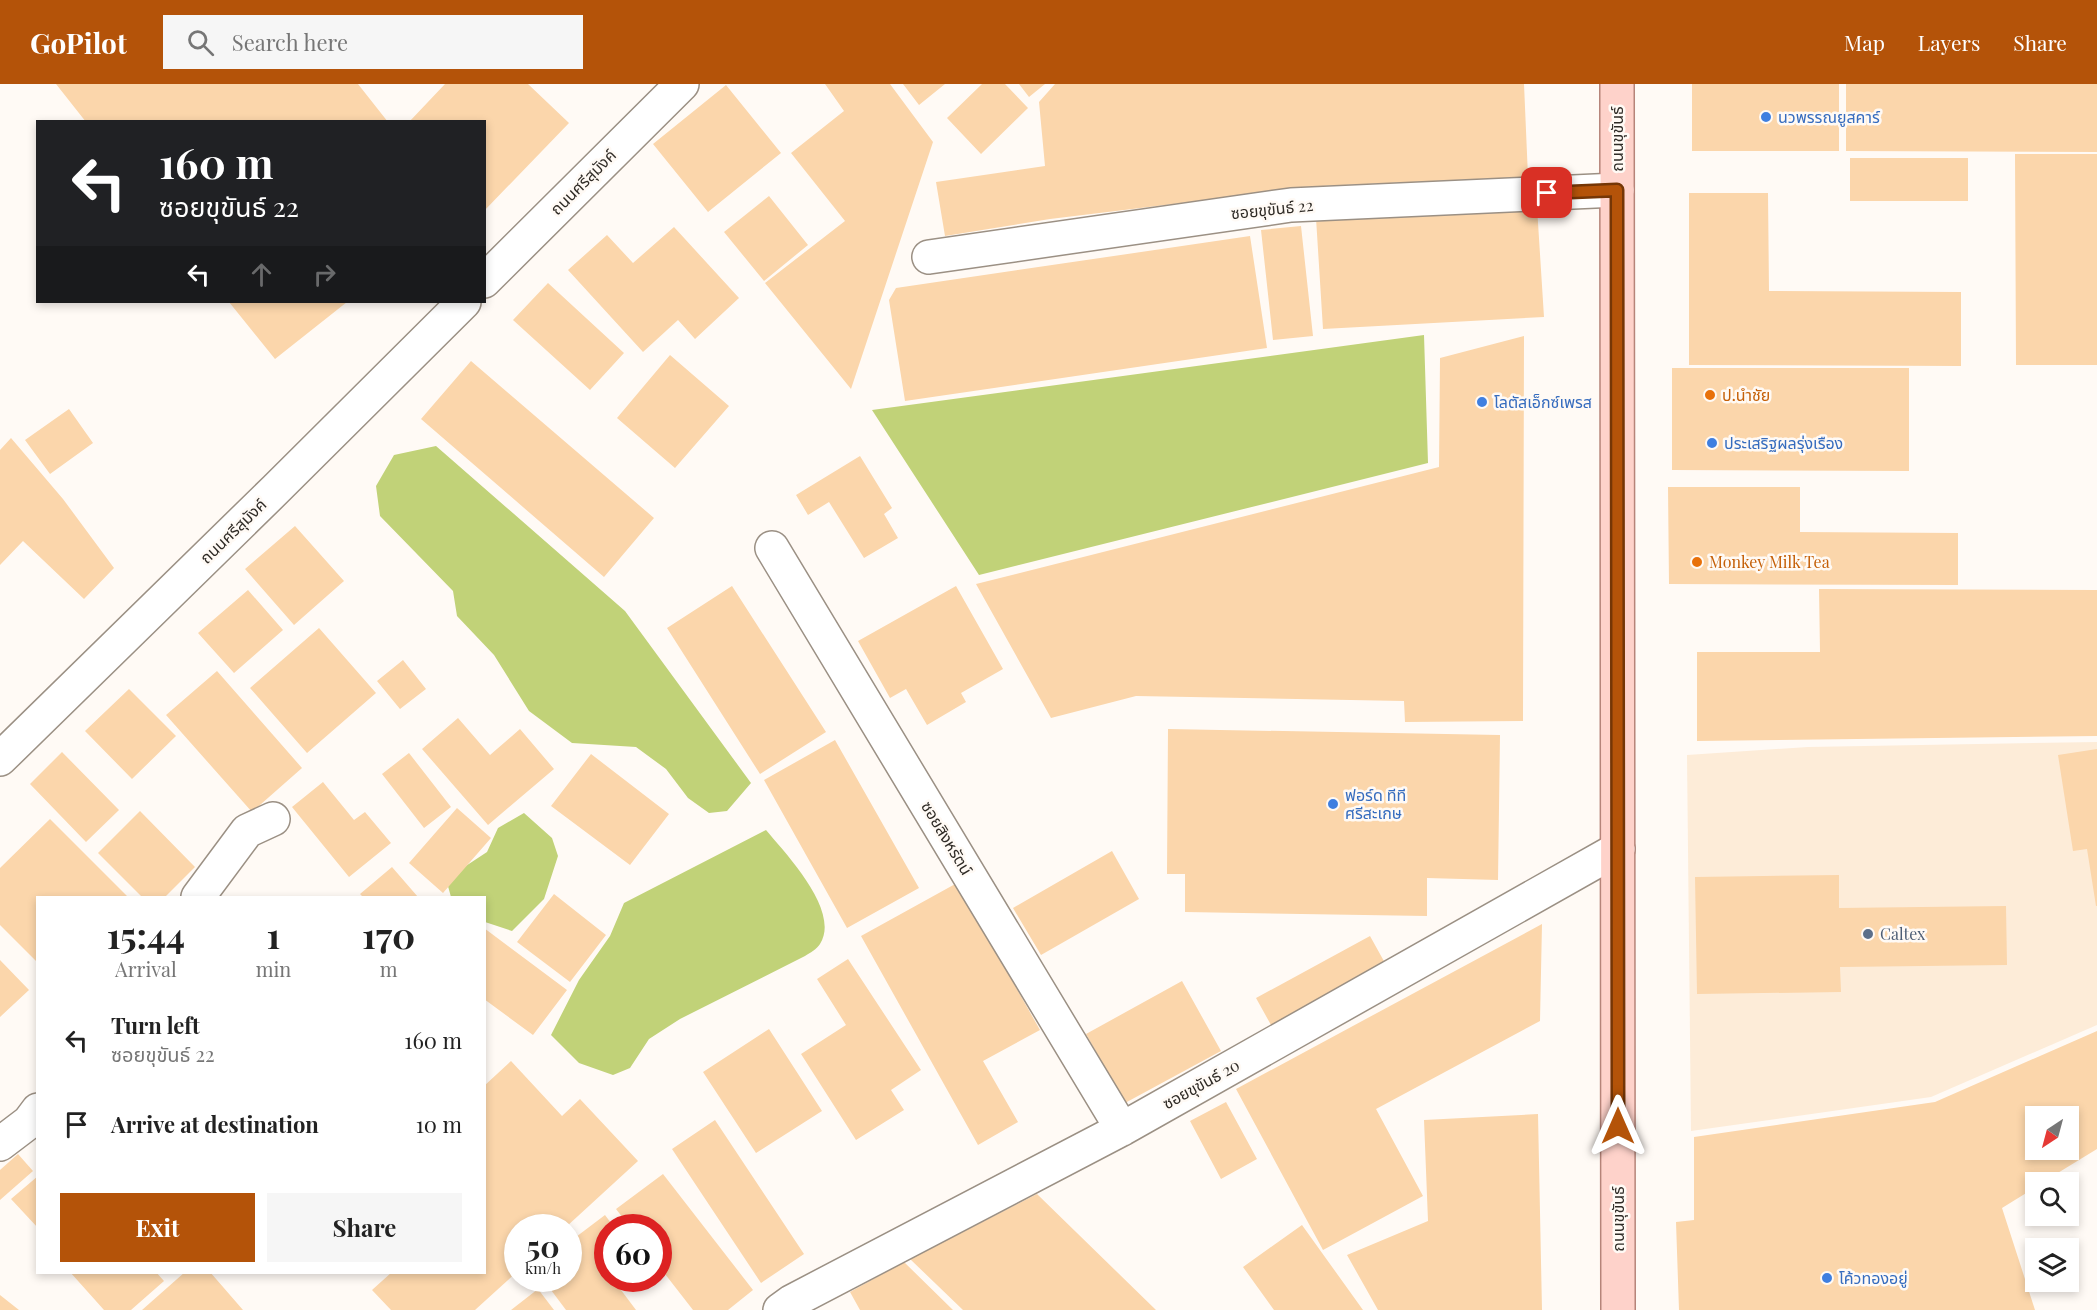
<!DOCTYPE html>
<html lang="en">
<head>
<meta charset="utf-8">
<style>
  :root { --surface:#fff; --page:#f6f6f6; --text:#222; --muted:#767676; --accent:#b45309 }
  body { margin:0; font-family:"Playfair Display","Noto Sans Thai",serif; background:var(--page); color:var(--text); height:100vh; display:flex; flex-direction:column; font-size:22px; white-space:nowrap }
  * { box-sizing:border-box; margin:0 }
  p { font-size:20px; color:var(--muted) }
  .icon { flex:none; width:33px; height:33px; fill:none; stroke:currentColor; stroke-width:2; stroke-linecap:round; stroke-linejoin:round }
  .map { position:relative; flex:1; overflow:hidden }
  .sheet { position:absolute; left:36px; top:812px; width:450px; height:378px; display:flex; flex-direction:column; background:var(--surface); border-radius:0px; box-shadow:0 3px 9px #0003 }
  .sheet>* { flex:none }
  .top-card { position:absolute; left:36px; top:36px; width:450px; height:183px; border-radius:0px; box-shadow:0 3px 9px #0003; background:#202124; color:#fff; overflow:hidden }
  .needle { width:39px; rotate:216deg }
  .controls { position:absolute; left:2025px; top:1022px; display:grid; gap:12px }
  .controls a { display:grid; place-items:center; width:54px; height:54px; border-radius:0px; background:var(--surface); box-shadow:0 3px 9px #0003; font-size:30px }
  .speed { position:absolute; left:504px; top:1130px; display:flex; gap:12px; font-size:30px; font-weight:700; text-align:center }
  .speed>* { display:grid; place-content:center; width:78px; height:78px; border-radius:50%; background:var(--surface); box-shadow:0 3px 9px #0003; line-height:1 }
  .speed small { font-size:15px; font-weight:400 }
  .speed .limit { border:9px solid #d22; background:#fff; color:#111 }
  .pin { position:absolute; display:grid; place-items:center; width:51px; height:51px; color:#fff; margin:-26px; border-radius:12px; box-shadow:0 3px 9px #0006 }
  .me { position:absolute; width:66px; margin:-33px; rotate:0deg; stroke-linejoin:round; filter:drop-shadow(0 0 4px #0008) }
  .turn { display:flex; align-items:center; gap:21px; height:126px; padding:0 24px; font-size:27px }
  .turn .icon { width:78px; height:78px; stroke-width:2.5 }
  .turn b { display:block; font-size:42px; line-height:51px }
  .lanes { display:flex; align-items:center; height:57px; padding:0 24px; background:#0003; justify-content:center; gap:30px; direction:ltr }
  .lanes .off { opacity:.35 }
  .eta { display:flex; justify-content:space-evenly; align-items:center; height:102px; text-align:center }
  .eta b { font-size:36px; font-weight:700; line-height:42px }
  .button { display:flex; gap:12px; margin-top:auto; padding:12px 24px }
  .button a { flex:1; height:69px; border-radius:0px; background:var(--accent); color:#fff; font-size:24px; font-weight:700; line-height:69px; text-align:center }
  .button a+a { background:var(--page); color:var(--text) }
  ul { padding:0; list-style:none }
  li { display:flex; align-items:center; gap:18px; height:84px; padding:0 24px }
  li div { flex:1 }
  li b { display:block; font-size:22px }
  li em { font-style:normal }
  header { display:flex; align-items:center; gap:36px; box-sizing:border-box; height:84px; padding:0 30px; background:var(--accent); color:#fff }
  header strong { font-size:28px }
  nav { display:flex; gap:33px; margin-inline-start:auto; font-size:21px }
  .search { width:420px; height:54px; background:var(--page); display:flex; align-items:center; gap:15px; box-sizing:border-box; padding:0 21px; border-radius:0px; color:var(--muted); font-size:22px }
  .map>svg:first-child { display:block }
  .built { fill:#fdecd8 }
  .forest { fill:#c1d278 }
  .building { fill:#fbd6ab; fill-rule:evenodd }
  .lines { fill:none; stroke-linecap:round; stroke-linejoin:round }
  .minor-casing { stroke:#9b9084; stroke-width:36 }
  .major-casing { stroke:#b68479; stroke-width:36 }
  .minor { stroke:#fff; stroke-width:33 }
  .major { stroke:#fed2ca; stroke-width:33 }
  .route-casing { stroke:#753606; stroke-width:15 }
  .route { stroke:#b45309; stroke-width:10 }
  .shop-dot { fill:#3f7fe0; stroke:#fffaf5; stroke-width:2 }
  .food-dot { fill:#e8710a; stroke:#fffaf5; stroke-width:2 }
  .service-dot { fill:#5c6f8a; stroke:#fffaf5; stroke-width:2 }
  .labels { text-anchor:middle; stroke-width:5; stroke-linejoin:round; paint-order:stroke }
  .shop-label { font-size:16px; fill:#366cbe; stroke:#fffaf5; text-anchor:start }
  .street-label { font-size:16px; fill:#2f2b26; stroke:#fffaf5 }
  .food-label { font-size:16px; fill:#c56008; stroke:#fffaf5; text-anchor:start }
  .service-label { font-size:16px; fill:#4e5e75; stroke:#fffaf5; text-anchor:start }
</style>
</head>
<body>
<header>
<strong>GoPilot</strong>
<div class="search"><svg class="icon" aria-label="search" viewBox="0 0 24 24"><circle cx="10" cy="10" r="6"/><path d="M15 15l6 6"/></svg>Search here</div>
<nav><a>Map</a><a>Layers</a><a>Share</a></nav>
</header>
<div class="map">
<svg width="2097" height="1226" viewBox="0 0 2097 1226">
  <rect width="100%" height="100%" fill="#fffaf5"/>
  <path class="built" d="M2097 658V941L1931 1013 1691 1047 1687 671 1808 663Z"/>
  <path class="forest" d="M1424 251 1428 379 979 491 872 326Z
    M436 362 625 527 751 699 727 727 709 729 688 714 666 685 636 663 572 659 529 627 494 571 457 532 453 507 380 432 376 402 394 371Z
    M524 729 552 754 558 772 544 815 512 847 485 838 484 813H451L446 795 487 768 498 744Z
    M766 746C786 770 841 827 820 860 817 865 810 869 805 872L680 935 649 955 630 984 613 991 579 979 551 951 579 896 610 852 624 819Z"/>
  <path class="building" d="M56 0H358L388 38H86Z
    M445 0H528L569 39 484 127V38H409Z
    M825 0H890L933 58 851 305 765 199 845 137 791 69 844 27Z
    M903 0H945L919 21Z
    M982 0H1005L1028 24 981 70 947 34Z
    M1019 0H1045L1029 13Z
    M1055 0H1524L1528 93 1322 102 1050 135 945 152 936 98 1045 82 1039 18Z
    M1692 0H1839V67H1692Z
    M1846 0H2097V68L1846 67Z
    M726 1 781 69 708 128 653 60Z
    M2015 70H2097V281H2016Z
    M1850 74H1968V117H1850Z
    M1689 109H1768L1769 207 1961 208V282L1689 281Z
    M769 112 808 161 764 197 724 148Z
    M1537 123 1544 233 1323 245 1316 134Z
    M1301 142 1313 252 1273 256 1261 146Z
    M674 143 739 214 695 255 678 236 643 268 568 186 607 151 633 179Z
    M1250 152 1267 264 905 317 889 216 896 204Z
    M548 199 624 269 590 306 513 236Z
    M229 218H347L275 275Z
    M1524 252 1523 637 1405 638 1404 617 1136 612 1051 634 976 500 1439 383 1440 274Z
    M670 271 729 322 675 384 617 334Z
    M471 277 654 434 604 493 421 335Z
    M1672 284H1909V387L1672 386Z
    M69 325 93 359 50 390 25 356Z
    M11 354 63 415 114 484 84 515 23 457 0 481V366Z
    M860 372 892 424 884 430 898 454 864 474 829 418 808 431 796 411Z
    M1668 403H1800V448L1958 449V501L1669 500Z
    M295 442 344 497 294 541 245 485Z
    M732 502 826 648 760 690 667 544Z
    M956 502 1003 585 961 609 966 618 927 641 906 605 890 614 858 557Z
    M1819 505 2097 506V652L1697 657V568H1820Z
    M248 506 283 546 234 589 198 549Z
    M319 544 376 609 307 669 250 604Z
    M403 576 426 605 400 625 377 597Z
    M217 587 302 684 252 728 166 631Z
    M129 605 176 652 132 695 85 647Z
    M458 634 490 671 520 645 554 685 488 741 422 665Z
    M1168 645 1500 651 1498 796 1427 794V832L1185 828V790H1167Z
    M835 656 919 804 847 844 764 696Z
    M2097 665V822H2096L2087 765 2073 767 2058 671Z
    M62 668 119 726 86 758 30 700Z
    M409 669 451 723 424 744 382 690Z
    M591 670 669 730 630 781 551 722Z
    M323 698 354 736 365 728 391 759 349 793 292 723Z
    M457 724 491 754 443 809 409 779Z
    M140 727 195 783 165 813H142L98 769Z
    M50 735 128 813H38V879L0 841V784Z
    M1112 767 1139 815 1041 871 1013 824Z
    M392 783 418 813H363L360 810Z
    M1839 791V824L2006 822 2007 881 1840 883 1841 908 1697 910 1695 793Z
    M957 799 1040 946 983 977 1018 1038 978 1061 861 852Z
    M554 810 606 851 570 898 517 858Z
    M1542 840 1540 937 1376 1025 1423 1112 1323 1166 1236 1005Z
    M484 844 567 906 533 951 484 915Z
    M1370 852 1385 879 1271 941 1256 914Z
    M848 875 921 986 891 1006 904 1026 856 1056 801 970 846 941 817 895Z
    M0 876 29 906 0 933Z
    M1182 897 1221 967 1125 1019 1086 950Z
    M769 945 822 1027 756 1069 703 988Z
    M2097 947V1065L2043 1098H2036V1103L2002 1124 2035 1226H1679L1676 1138 1694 1136V1053L1935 1018ZM2036 1032H2068V1065H2036Z
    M511 977 562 1032 580 1015 638 1077 566 1143H518V1187L475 1226H391L372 1206 392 1188H484V1002Z
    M1226 1018 1257 1075 1221 1095 1190 1037Z
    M1538 1030 1542 1226H1378L1347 1171 1428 1137 1424 1036Z
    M715 1036 804 1170 761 1199 672 1065Z
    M18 1070 33 1087 0 1116V1086Z
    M663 1090 753 1206 728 1226H693L658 1181V1143H630L616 1125Z
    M38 1092V1144L11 1115Z
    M1037 1110 1156 1226H963L910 1175Z
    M605 1131 614 1143H608V1194H612L636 1226H566L542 1194H568V1159Z
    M1302 1141 1363 1226H1274L1243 1183Z
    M904 1178 953 1226H860L850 1208Z
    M70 1188H156L164 1197 131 1226H104Z
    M185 1188H210L243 1226H142Z
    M538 1205 554 1226H511Z
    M0 1211 19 1226H0Z"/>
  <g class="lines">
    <defs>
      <path id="minor" d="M929 173 1291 121 1617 106
        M484 197 682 0
        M772 464 1122 1045
        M0 675 276 405 464 218
        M198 813 247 747 273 735
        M0 1060 29 1038 38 1026
        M780 1226 791 1218 1122 1045 1618 765"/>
      <path id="major" d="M1617 0 1618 1226"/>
    </defs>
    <use href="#minor" class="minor-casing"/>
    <use href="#major" class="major-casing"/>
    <use href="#minor" class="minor"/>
    <use href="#major" class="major"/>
  </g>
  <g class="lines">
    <defs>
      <path id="route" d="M1547 109 1617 106 1618 1042"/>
    </defs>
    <use href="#route" class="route-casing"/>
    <use href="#route" class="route"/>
  </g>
  <g class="shop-dot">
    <circle cx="1766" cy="33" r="6"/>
    <circle cx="1482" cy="318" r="6"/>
    <circle cx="1712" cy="359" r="6"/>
    <circle cx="1333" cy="720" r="6"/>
    <circle cx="1827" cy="1194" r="6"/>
  </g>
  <g class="food-dot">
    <circle cx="1710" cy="311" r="6"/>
    <circle cx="1697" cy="478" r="6"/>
  </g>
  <circle class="service-dot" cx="1868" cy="850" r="6"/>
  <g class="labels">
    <g class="shop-label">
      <text x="1778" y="39">นวพรรณยูสคาร์</text>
      <text x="1494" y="324">โลตัสเอ็กซ์เพรส</text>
      <text x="1724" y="365">ประเสริฐผลรุ่งเรือง</text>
      <text x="1345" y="717">ฟอร์ด ทีที<tspan x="1345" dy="18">ศรีสะเกษ</tspan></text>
      <text x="1839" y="1200">โค้วทองอยู่</text>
    </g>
    <g class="street-label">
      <text transform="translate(1617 55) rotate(-90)" y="6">ถนนขุขันธ์</text>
      <text transform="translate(583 98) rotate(-45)" y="6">ถนนศรีสุมังค์</text>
      <text transform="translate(1272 125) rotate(-6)" y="6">ซอยขุขันธ์ 22</text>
      <text transform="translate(233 447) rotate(-44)" y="6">ถนนศรีสุมังค์</text>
      <text transform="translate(947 754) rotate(59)" y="6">ซอยสิงหรัตน์</text>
      <text transform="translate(1201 1000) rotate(-29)" y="6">ซอยขุขันธ์ 20</text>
      <text transform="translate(1618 1135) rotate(-90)" y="6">ถนนขุขันธ์</text>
    </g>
    <g class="food-label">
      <text x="1722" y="317">ป.นำชัย</text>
      <text x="1709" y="484">Monkey Milk Tea</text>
    </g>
    <g class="service-label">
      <text x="1880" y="856">Caltex</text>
    </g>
  </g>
</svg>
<div class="controls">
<a><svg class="needle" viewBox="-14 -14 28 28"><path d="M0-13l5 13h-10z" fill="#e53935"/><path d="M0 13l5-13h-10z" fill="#767676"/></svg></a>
<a><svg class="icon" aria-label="search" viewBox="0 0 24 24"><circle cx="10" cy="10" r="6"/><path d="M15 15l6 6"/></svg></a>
<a><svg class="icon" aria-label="layers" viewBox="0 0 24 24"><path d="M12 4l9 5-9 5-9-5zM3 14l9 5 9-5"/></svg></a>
</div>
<div class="speed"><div>50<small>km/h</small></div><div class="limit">60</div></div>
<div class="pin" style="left:1547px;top:109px;background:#d93025"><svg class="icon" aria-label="arrive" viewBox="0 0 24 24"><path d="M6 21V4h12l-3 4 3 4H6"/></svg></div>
<svg class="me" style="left:1618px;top:1042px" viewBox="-20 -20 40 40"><path d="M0-17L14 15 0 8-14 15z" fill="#b45309" stroke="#fff" stroke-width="4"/></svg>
<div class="top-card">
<div class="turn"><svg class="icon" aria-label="left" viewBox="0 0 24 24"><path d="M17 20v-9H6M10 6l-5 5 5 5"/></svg><div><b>160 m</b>ซอยขุขันธ์ 22</div></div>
<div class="lanes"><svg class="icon" aria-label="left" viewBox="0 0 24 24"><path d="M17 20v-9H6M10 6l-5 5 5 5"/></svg><svg class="icon off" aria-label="ahead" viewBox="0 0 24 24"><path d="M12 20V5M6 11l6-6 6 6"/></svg><svg class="icon off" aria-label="right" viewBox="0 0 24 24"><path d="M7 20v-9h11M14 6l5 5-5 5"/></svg></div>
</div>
<section class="sheet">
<div class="eta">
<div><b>15:44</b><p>Arrival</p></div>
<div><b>1</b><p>min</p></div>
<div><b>170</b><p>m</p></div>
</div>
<ul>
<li><svg class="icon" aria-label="left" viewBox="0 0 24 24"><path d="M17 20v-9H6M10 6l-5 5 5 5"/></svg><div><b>Turn left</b><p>ซอยขุขันธ์ 22</p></div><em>160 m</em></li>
<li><svg class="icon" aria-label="arrive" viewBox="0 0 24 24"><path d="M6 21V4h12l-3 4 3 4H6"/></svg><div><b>Arrive at destination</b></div><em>10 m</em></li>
</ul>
<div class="button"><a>Exit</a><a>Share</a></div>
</section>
</div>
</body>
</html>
